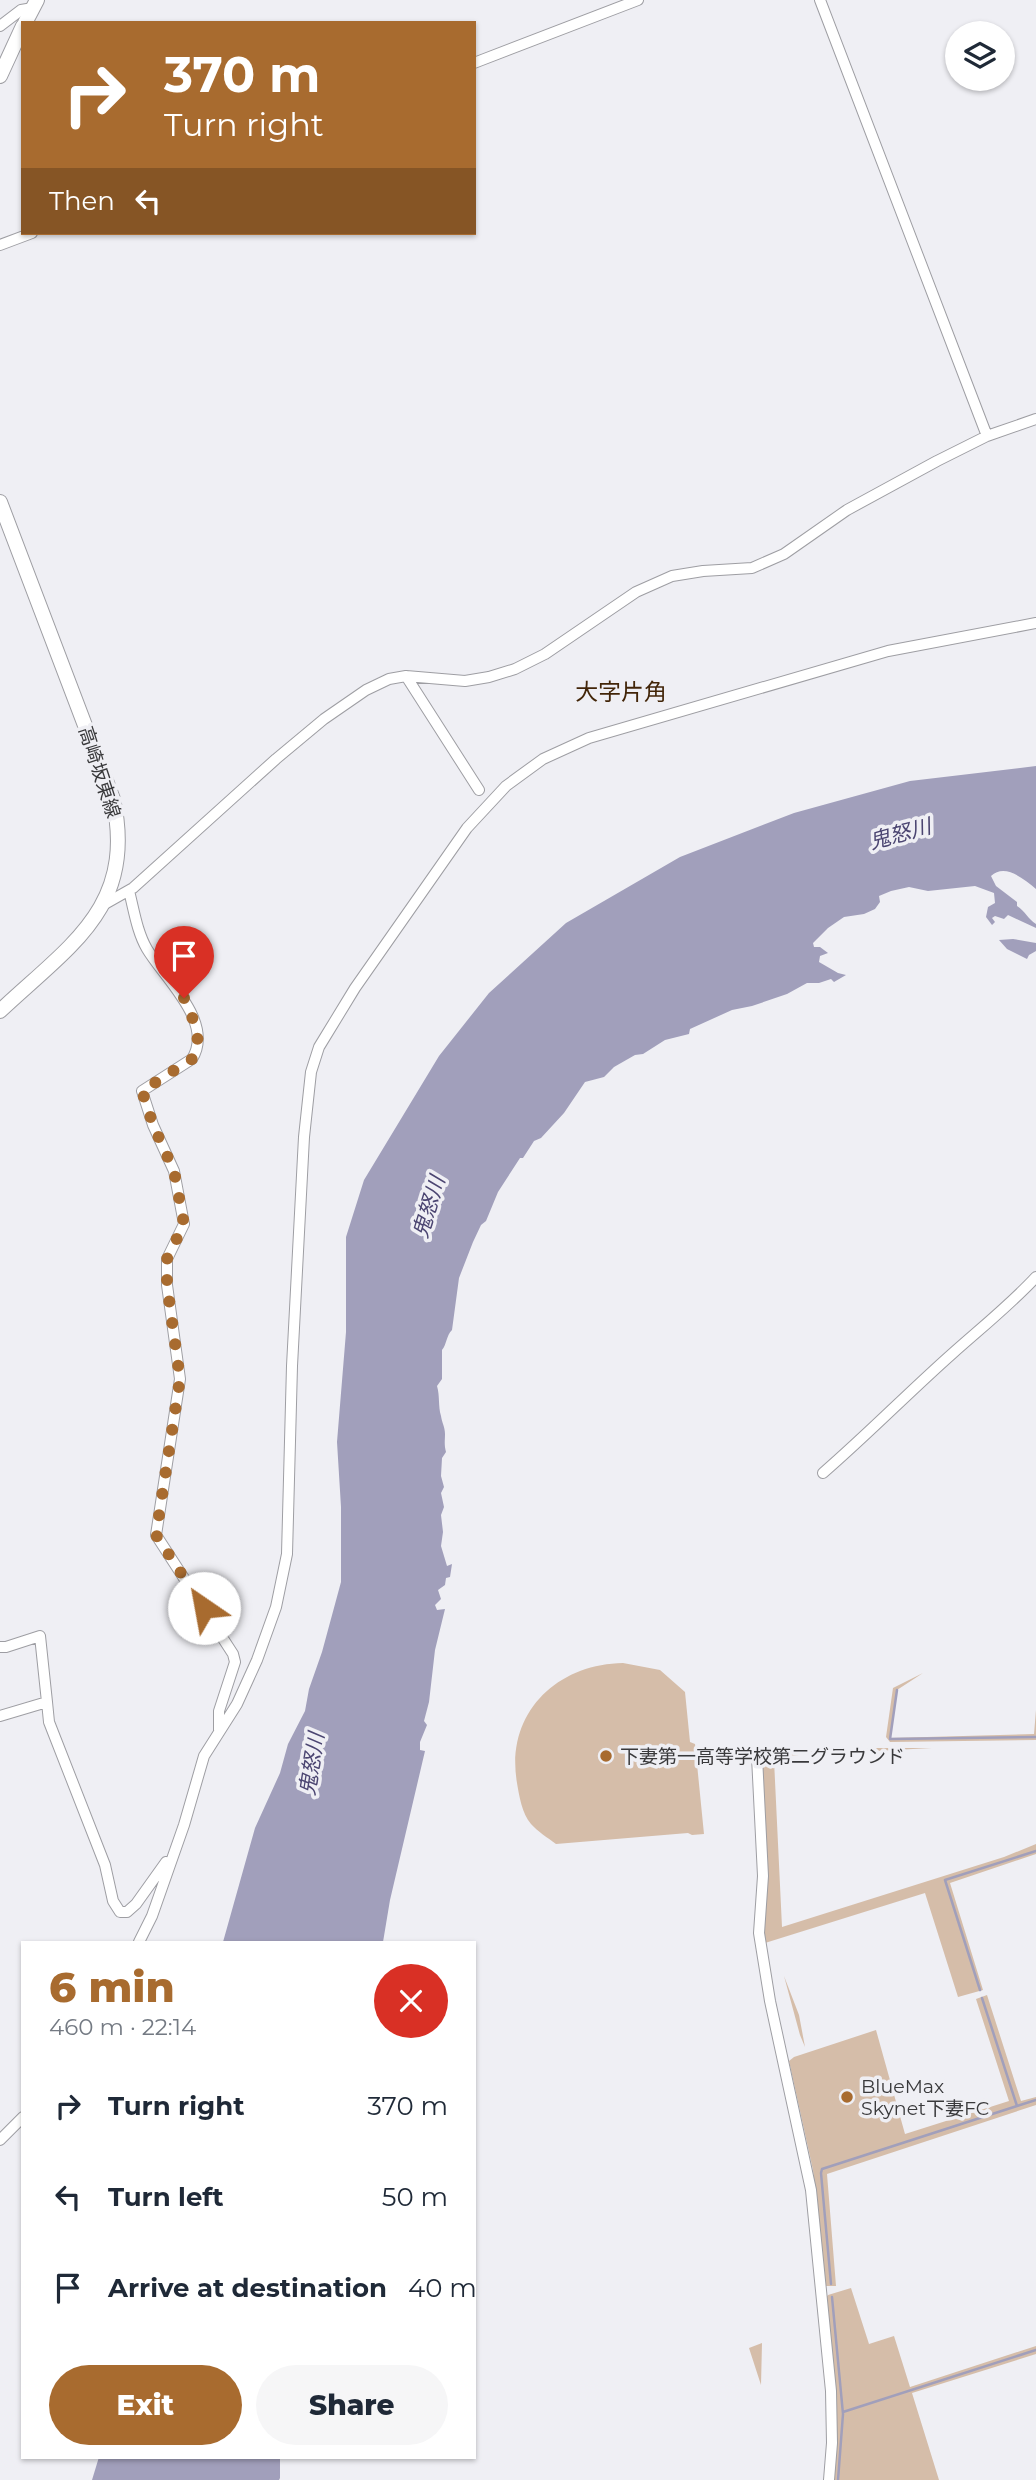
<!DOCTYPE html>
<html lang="en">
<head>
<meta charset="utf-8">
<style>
  :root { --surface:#fff; --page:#f6f6f7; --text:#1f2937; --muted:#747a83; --accent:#a86b2f }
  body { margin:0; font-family:Montserrat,"Noto Sans JP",sans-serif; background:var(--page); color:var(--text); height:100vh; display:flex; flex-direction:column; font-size:26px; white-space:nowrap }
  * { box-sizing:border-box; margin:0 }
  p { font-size:23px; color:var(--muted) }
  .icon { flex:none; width:38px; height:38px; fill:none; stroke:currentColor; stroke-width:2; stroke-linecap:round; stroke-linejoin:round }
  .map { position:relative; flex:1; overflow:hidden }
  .details { position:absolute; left:21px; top:1941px; width:455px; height:518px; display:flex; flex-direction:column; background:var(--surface); border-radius:0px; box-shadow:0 2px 5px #0004 }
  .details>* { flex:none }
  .top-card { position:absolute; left:21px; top:21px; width:455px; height:214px; border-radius:0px; box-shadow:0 2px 5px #0004; background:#a86b2f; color:#fff; overflow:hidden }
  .tools { position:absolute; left:945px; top:21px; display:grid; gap:14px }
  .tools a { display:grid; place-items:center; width:70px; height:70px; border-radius:50%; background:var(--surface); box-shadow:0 2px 5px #0004; font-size:35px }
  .pin { position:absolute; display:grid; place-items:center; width:60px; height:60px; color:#fff; margin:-72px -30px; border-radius:50% 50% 50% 0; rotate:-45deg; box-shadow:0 0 7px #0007 }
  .pin .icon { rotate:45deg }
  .me { position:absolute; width:77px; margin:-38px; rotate:327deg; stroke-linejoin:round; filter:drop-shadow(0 0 5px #0008) }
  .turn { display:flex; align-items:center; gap:24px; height:147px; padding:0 28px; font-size:32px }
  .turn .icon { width:91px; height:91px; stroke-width:2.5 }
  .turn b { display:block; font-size:49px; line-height:60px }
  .then { display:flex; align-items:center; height:66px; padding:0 28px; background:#0003; gap:14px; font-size:26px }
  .round { display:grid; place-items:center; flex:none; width:74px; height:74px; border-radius:37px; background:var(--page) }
  .overview { display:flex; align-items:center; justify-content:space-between; height:119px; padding:0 28px }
  h1 { font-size:42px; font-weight:800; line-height:52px; color:var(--accent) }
  .button { display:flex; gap:14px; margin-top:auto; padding:14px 28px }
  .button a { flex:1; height:80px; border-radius:42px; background:var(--accent); color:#fff; font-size:28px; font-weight:800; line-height:80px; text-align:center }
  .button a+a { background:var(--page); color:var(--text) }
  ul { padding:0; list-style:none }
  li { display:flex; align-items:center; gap:21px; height:91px; padding:0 28px }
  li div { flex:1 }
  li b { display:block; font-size:26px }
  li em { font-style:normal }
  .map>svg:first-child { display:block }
  .green { fill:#d5bda9 }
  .water { fill:#a19fbb }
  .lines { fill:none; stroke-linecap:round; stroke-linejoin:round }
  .stream { stroke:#a19fbb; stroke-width:2.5 }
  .minor-casing { stroke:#9e9ea3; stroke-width:12 }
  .major-casing { stroke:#9e9ea3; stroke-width:16 }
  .minor { stroke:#fff; stroke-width:10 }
  .major { stroke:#fff; stroke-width:14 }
  .route { stroke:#a86b2f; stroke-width:12; stroke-dasharray:0 21.6 }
  .poi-dot { fill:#a86b2f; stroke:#efeff4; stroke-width:2.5 }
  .labels { text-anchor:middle; stroke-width:7; stroke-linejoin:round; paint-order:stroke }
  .street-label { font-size:19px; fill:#39393b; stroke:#efeff4 }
  .poi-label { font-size:19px; fill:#39393b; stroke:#efeff4; text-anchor:start }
  .water-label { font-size:21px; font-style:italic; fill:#4b4571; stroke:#efeff4 }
  .quarter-label { font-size:23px; fill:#422508; stroke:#efeff4 }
</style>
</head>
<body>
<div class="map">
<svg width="1036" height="2480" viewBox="0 0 1036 2480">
  <rect width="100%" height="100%" fill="#efeff4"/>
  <path class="green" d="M623 1663 660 1670 685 1692 690 1742 695 1744 704 1834 692 1835 688 1833 556 1844C548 1838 537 1831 531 1824 522 1814 519 1795 517 1783 505 1714 556 1664 623 1663Z
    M923 1673 897 1690 890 1738 1034 1734 1036 1710V1740L890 1742 886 1737 893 1688Z
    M877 1748H932L780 1756 774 1760 782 1927 1004 1857 1036 1844V1854L950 1883 983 1990 958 1997 925 1893 765 1943 763 1940 762 1759 772 1752 844 1751Z
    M784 1976 799 2015 805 2047 800 2035Z
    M987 1995 1021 2101 1036 2097V2105L827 2174 836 2286H825L813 2170 789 2061 794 2057 876 2030 905 2134 1009 2101 976 1999Z
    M851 2288 869 2344 894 2336 910 2387 1036 2346V2354L912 2393 939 2480H832L826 2298 828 2295Z
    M762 2343 761 2385 749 2348Z"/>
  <path class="water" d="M1036 766V889C1024 879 1005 863 991 876L996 886 1017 902V906C1025 911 1028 919 1036 924V928L1008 915 1004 919 995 916 992 918 995 922 992 925 986 917 988 907 995 903 994 893 975 886 928 891 909 887 891 891 879 896 880 902 875 909 864 914 844 917 828 928 813 943 814 947H820L828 953 820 956 819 962 838 973 846 975 834 982 831 979 819 983H807L787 994 752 1006 732 1010 690 1029 689 1034 665 1040 643 1054 635 1055 614 1067 604 1077 585 1082 564 1113 541 1138 534 1141 523 1158H520L498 1192 486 1221 481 1225 473 1242 459 1278 452 1330C446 1336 447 1344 442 1350V1379L437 1386C440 1396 438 1406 441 1416 442 1423 445 1427 445 1434 445 1441 444 1444 446 1452L442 1458 441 1476 444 1487 441 1493 444 1507 441 1515 443 1532 441 1546 447 1566 452 1564 450 1577 446 1578 445 1585 438 1590 441 1599 435 1605 437 1610 445 1609 435 1650 429 1702 424 1721 427 1725 420 1742V1750L425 1751 390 1900 383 1942H223L255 1828 280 1773 288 1744 305 1711 309 1689 322 1652 341 1582V1507L337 1442 346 1332V1237L364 1180 439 1056 489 993 566 923 680 857 794 813 910 781Z
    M1013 939 1036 943V951L1029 955 1027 959 1007 949 999 940Z
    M99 2457H280V2478L279 2480H92Z"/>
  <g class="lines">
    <path class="stream" d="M897 1690 890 1739 1036 1737
      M980 1990 945 1880 1036 1851
      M1017 2106 1036 2100
      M831 2284 821 2173 822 2169 1017 2106 982 1998
      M832 2297 843 2414 838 2480
      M843 2412 1036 2350"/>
    <defs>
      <path id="minor" d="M820 0 987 436
        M0 26 21 10 33 8
        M474 63 638 0
        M0 245 32 233
        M406 676 479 790
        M129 891C134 910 137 932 147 949 164 978 215 1022 192 1059L142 1091 153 1125 174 1171 184 1224 167 1259V1285L180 1379 156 1535 233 1654 235 1662 219 1711V1730
        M103 905 133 888 276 759 324 719 366 690 389 679 406 676 465 681 489 677 515 669 545 654 636 592 672 576 703 571 752 568 784 554 847 510 937 461 987 436 1036 419
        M823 1473C868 1434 909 1392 953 1353 981 1328 1011 1304 1036 1277
        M0 1647H6L40 1636 47 1702
        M0 1716 47 1702 49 1722 105 1865 113 1901 120 1912H127L136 1904 166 1862
        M757 1757 763 1876 759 1933 770 2001 811 2190 831 2391 832 2443 829 2480
        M139 1942 152 1916 184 1825 204 1756 237 1704 257 1660 276 1607 287 1554 292 1366 304 1137 311 1072 319 1047 355 988 467 828 506 786 543 759 589 738 888 651 1036 623
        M0 2140 23 2117"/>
      <path id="major" d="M25 23 37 0
        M0 76 23 26
        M0 502 113 799C137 907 70 945 0 1011"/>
    </defs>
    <use href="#minor" class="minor-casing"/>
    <use href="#major" class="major-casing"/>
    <use href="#minor" class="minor"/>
    <use href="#major" class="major"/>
  </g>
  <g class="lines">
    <path class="route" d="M184 998C192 1018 205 1039 192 1059L142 1091 153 1125 174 1171 184 1224 167 1259V1285L180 1379 156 1535 204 1608"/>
  </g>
  <g class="poi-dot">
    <circle cx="606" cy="1756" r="7"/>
    <circle cx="847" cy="2097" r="7"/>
  </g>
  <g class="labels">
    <g class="street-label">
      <text transform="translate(100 772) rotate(72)" y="7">高崎坂東線</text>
    </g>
    <g class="poi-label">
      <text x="620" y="1763">下妻第一高等学校第二グラウンド</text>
      <text x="861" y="2093">BlueMax<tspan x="861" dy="22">Skynet下妻FC</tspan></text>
    </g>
    <g class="water-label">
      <text transform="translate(900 834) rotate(-15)" y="7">鬼怒川</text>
      <text transform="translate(429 1207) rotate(-73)" y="7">鬼怒川</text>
      <text transform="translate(312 1764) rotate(-81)" y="7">鬼怒川</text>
    </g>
    <g class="quarter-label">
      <text x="621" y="700">大字片角</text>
    </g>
  </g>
</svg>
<div class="tools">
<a><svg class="icon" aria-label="layers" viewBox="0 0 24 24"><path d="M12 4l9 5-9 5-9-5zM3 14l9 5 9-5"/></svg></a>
</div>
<div class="pin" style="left:184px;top:998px;background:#d93025"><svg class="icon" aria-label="arrive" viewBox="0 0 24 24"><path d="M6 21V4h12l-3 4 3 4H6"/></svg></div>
<svg class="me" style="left:204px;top:1608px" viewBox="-20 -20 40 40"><circle r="19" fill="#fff"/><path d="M0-13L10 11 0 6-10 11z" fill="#a86b2f"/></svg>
<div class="top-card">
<div class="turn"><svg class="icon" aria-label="right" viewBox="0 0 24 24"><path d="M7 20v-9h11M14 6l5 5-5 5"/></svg><div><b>370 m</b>Turn right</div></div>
<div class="then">Then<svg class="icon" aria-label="left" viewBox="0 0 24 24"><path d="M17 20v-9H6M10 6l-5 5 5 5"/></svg></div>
</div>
<section class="details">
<div class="overview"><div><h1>6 min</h1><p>460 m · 22:14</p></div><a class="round" style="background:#d93025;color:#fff"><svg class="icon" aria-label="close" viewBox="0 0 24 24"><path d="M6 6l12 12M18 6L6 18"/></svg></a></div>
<ul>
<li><svg class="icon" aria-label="right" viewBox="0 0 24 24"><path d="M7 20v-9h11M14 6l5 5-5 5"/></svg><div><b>Turn right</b></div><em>370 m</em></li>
<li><svg class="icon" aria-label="left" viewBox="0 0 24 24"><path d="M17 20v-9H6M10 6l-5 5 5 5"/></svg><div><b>Turn left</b></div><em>50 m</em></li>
<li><svg class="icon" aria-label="arrive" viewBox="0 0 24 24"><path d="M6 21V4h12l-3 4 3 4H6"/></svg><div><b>Arrive at destination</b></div><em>40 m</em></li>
</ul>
<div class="button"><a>Exit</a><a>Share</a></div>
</section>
</div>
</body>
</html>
